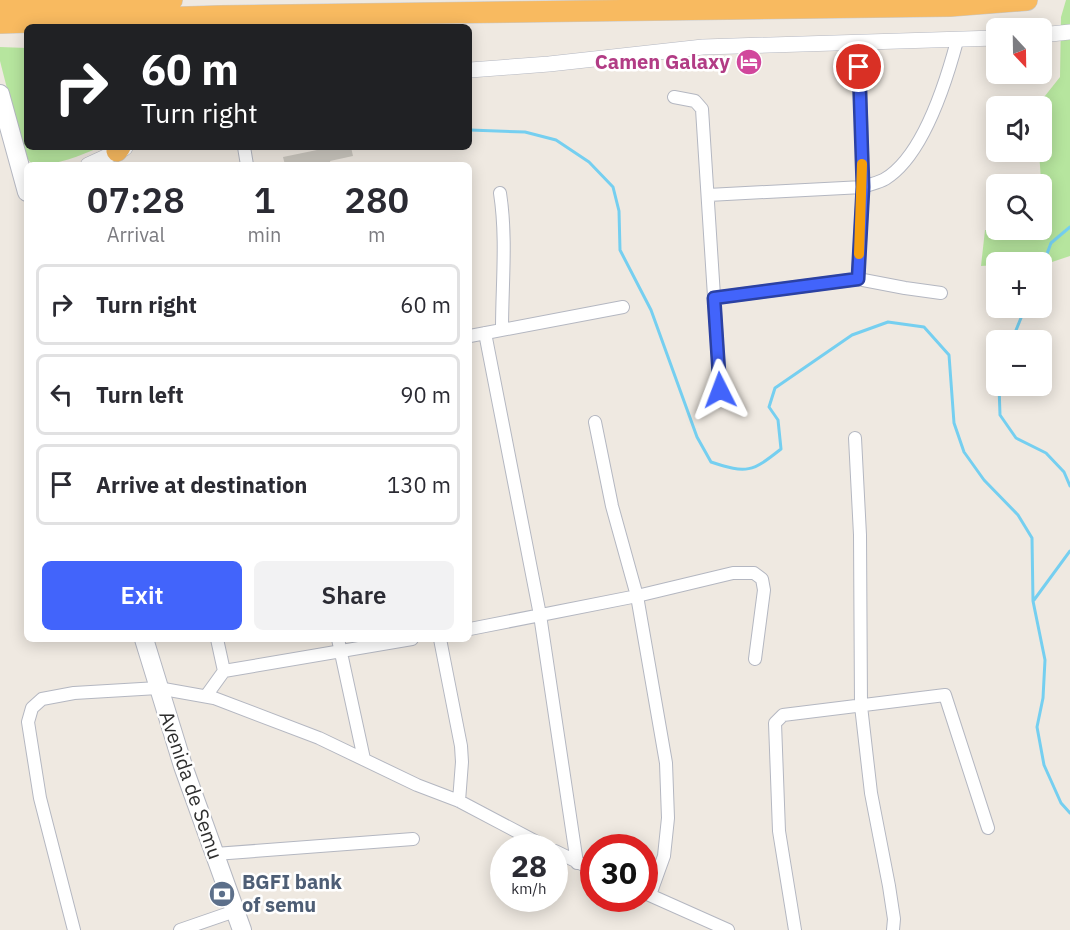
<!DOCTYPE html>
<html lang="en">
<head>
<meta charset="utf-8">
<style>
  :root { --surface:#fff; --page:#f2f2f3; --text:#2b2b33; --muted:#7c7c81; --line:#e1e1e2; --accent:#4264fb }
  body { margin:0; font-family:"IBM Plex Sans",sans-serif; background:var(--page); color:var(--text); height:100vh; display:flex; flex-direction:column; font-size:22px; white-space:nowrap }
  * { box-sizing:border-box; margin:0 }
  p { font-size:20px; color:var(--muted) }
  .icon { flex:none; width:33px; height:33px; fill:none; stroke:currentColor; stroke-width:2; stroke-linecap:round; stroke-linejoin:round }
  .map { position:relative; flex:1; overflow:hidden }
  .panel { position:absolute; left:24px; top:162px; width:448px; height:480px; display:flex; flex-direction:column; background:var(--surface); border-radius:9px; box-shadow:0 3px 15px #0003 }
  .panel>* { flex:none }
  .top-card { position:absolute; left:24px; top:24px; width:448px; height:126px; border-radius:9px; box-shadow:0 3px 15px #0003; background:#202124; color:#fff; overflow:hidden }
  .needle { width:39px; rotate:158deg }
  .fabs { position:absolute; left:986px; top:18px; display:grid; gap:12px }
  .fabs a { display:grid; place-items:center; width:66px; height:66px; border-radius:9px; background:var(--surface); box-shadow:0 3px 15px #0003; font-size:30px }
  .speed { position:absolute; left:490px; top:834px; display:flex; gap:12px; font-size:30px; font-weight:700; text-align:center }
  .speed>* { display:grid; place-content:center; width:78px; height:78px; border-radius:50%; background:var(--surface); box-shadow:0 3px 15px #0003; line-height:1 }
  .speed small { font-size:15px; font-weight:400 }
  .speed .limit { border:9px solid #d22; background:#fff; color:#111 }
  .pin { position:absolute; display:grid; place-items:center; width:51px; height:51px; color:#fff; margin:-26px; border:3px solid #fff; border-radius:50%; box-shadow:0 2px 6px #0007 }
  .me { position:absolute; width:66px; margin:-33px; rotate:357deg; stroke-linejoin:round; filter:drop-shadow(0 0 4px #0008) }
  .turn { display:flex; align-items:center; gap:21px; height:126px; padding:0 18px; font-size:27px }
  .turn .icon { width:78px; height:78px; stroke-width:2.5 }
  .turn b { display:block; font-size:42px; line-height:51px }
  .eta { display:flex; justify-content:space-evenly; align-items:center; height:102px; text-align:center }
  .eta b { font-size:36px; font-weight:600; line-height:42px }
  .button { display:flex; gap:12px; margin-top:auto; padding:12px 18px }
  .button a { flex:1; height:69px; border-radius:9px; background:var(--accent); color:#fff; font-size:24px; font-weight:600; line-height:69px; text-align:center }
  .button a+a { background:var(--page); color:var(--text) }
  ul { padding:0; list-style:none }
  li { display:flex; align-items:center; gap:18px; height:81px; margin:0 12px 9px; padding:0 6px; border:3px solid var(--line); border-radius:9px }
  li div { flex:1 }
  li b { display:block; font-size:22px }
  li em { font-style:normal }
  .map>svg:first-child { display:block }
  .green { fill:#b6e59e }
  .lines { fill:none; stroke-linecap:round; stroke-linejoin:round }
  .stream { stroke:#75cff0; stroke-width:3 }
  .building { fill:#cbc7bf }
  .minor-casing { stroke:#b4b7c1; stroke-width:14 }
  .tertiary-casing { stroke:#b4b7c1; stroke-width:16 }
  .secondary-casing { stroke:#b4b7c1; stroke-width:20 }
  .trunk-casing { stroke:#c9c9c9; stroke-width:22 }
  .minor { stroke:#fff; stroke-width:12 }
  .tertiary { stroke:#fff; stroke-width:15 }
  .secondary { stroke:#fff; stroke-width:18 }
  .trunk { stroke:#f8ba60; stroke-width:21 }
  .route-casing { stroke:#2b41a3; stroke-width:15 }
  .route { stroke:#4264fb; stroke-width:10 }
  .slow { stroke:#f59e0b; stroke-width:10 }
  .labels { text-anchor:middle; stroke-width:5; stroke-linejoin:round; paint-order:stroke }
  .hotel-label { font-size:20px; font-weight:bold; fill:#b23c85; stroke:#fff; text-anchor:end }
  .street-label { font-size:20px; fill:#2e2e2e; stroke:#fff }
  .service-label { font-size:20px; font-weight:bold; fill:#4e5e75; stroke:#fff; text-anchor:start }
</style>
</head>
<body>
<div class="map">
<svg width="1070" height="930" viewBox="0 0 1070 930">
  <rect width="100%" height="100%" fill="#efe9e1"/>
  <path class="green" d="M1066 0H1070V256L1046 264 996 262V265L981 266 985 230H1041V223L1044 222 1039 152 1041 106H1037L1060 77 1061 17Z
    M0 47 27 48V147H101C79 156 58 165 33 165L24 155 0 61Z"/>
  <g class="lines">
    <path class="stream" d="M470 130 525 132 556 140 589 162 613 187 619 211 620 250 651 310 697 437 711 462C747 474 752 472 781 449L778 420 769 407 775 388 852 335 888 322 924 327 949 355 954 423 964 452 984 480 1018 515 1032 538 1033 601 1045 660 1043 698 1037 727 1044 765 1061 803 1070 813
      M1041 270 1051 243 1070 227
      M1012 340 1025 308
      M999 386 1000 415 1016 438 1046 453 1064 472 1070 486
      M1034 600 1070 551"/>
  </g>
  <path class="building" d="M316 147H351L353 156 330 161 331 165H285L283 157 317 150Z"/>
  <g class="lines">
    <defs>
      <path id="minor" d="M674 97 695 101 702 109 720 390
        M244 147 247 165
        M500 193C507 238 502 284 502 329
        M708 195 863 187C870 184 878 183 885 179 923 156 946 82 957 41
        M858 279 863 187 859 43
        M714 298 858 279 905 288 941 293
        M485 333 540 615 577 863
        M470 336 623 307
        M595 422 612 506 637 596 666 763 668 818 664 856 650 895
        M855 438 860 535 861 706 871 793 889 886 894 919 893 930
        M470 629 637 596 733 573H754L762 579 764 590 755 659
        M217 639 224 671
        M338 639 364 759
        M440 639 461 746 462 762 459 801
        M206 696 224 671 412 639
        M555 851 594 870
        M215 854 413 839
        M645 893 728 930
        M74 930 40 798 28 722 32 708 42 699 74 693 158 688 214 698 319 738 417 785 459 801 548 848
        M180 930 235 911
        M795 930 779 831 775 723 783 715 945 695 988 828"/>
      <path id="tertiary" d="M1041 35 1070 32
        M470 70 549 64 703 47 996 38
        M88 165 125 148"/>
      <path id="secondary" d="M0 94 27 192
        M144 639 183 766 242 930"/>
      <path id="trunk" d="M0 4 172 0
        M0 23 220 16 950 6 1027 0
        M117 151 120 147"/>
    </defs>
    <use href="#minor" class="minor-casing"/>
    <use href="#tertiary" class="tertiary-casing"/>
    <use href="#secondary" class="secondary-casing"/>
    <use href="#trunk" class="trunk-casing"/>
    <use href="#minor" class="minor"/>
    <use href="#tertiary" class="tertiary"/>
    <use href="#secondary" class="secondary"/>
    <use href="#trunk" class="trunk"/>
  </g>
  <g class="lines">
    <defs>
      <path id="route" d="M720 390 714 298 858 279 863 187 859 67"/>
    </defs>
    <use href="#route" class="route-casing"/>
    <use href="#route" class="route"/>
    <path class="slow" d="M859 254 862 164"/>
  </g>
  <defs>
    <symbol id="hotel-disc" viewBox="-11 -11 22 22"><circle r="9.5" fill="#d1479c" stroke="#fff"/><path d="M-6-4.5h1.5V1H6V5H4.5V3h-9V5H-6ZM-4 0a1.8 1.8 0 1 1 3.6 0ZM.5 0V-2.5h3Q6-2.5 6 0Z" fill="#fff"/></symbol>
    <symbol id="bank-disc" viewBox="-11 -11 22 22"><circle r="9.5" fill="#5c6f8a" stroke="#fff"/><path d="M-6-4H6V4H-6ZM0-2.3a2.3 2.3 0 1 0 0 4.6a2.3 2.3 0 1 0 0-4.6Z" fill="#fff"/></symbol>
  </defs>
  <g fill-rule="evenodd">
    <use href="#hotel-disc" x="734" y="47" width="30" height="30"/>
    <use href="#bank-disc" x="207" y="879" width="30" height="30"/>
  </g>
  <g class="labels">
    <g class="hotel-label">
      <text x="730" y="69">Camen Galaxy</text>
    </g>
    <g class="street-label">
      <text transform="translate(191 785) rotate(71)" y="7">Avenida de Semu</text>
    </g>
    <g class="service-label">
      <text x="242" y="889">BGFI bank<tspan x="242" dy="23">of semu</tspan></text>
    </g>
  </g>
</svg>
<div class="fabs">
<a><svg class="needle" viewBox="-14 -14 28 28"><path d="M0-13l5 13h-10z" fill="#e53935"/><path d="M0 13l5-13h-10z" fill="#7c7c81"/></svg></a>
<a><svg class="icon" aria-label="sound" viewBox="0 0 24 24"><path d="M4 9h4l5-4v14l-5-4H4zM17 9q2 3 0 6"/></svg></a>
<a><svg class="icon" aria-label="search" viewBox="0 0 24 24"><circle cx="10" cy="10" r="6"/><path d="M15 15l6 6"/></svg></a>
<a>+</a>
<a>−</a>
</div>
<div class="speed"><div>28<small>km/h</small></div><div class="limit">30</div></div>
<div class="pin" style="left:859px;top:67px;background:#d93025"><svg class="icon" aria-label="arrive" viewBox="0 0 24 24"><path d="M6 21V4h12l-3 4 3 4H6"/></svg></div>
<svg class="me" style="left:720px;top:390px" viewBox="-20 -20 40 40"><path d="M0-17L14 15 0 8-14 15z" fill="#4264fb" stroke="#fff" stroke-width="4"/></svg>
<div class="top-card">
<div class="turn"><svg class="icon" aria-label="right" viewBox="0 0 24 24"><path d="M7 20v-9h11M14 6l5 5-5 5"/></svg><div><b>60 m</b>Turn right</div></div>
</div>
<section class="panel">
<div class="eta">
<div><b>07:28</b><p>Arrival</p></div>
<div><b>1</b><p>min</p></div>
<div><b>280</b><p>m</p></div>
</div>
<ul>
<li><svg class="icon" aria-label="right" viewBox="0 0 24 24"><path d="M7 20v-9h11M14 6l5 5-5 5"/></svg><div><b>Turn right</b></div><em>60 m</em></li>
<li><svg class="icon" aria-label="left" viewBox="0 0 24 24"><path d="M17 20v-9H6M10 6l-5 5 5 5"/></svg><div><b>Turn left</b></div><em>90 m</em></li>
<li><svg class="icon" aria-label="arrive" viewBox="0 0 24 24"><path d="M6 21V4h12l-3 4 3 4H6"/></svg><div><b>Arrive at destination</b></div><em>130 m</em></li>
</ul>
<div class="button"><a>Exit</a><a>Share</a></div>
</section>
</div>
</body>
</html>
